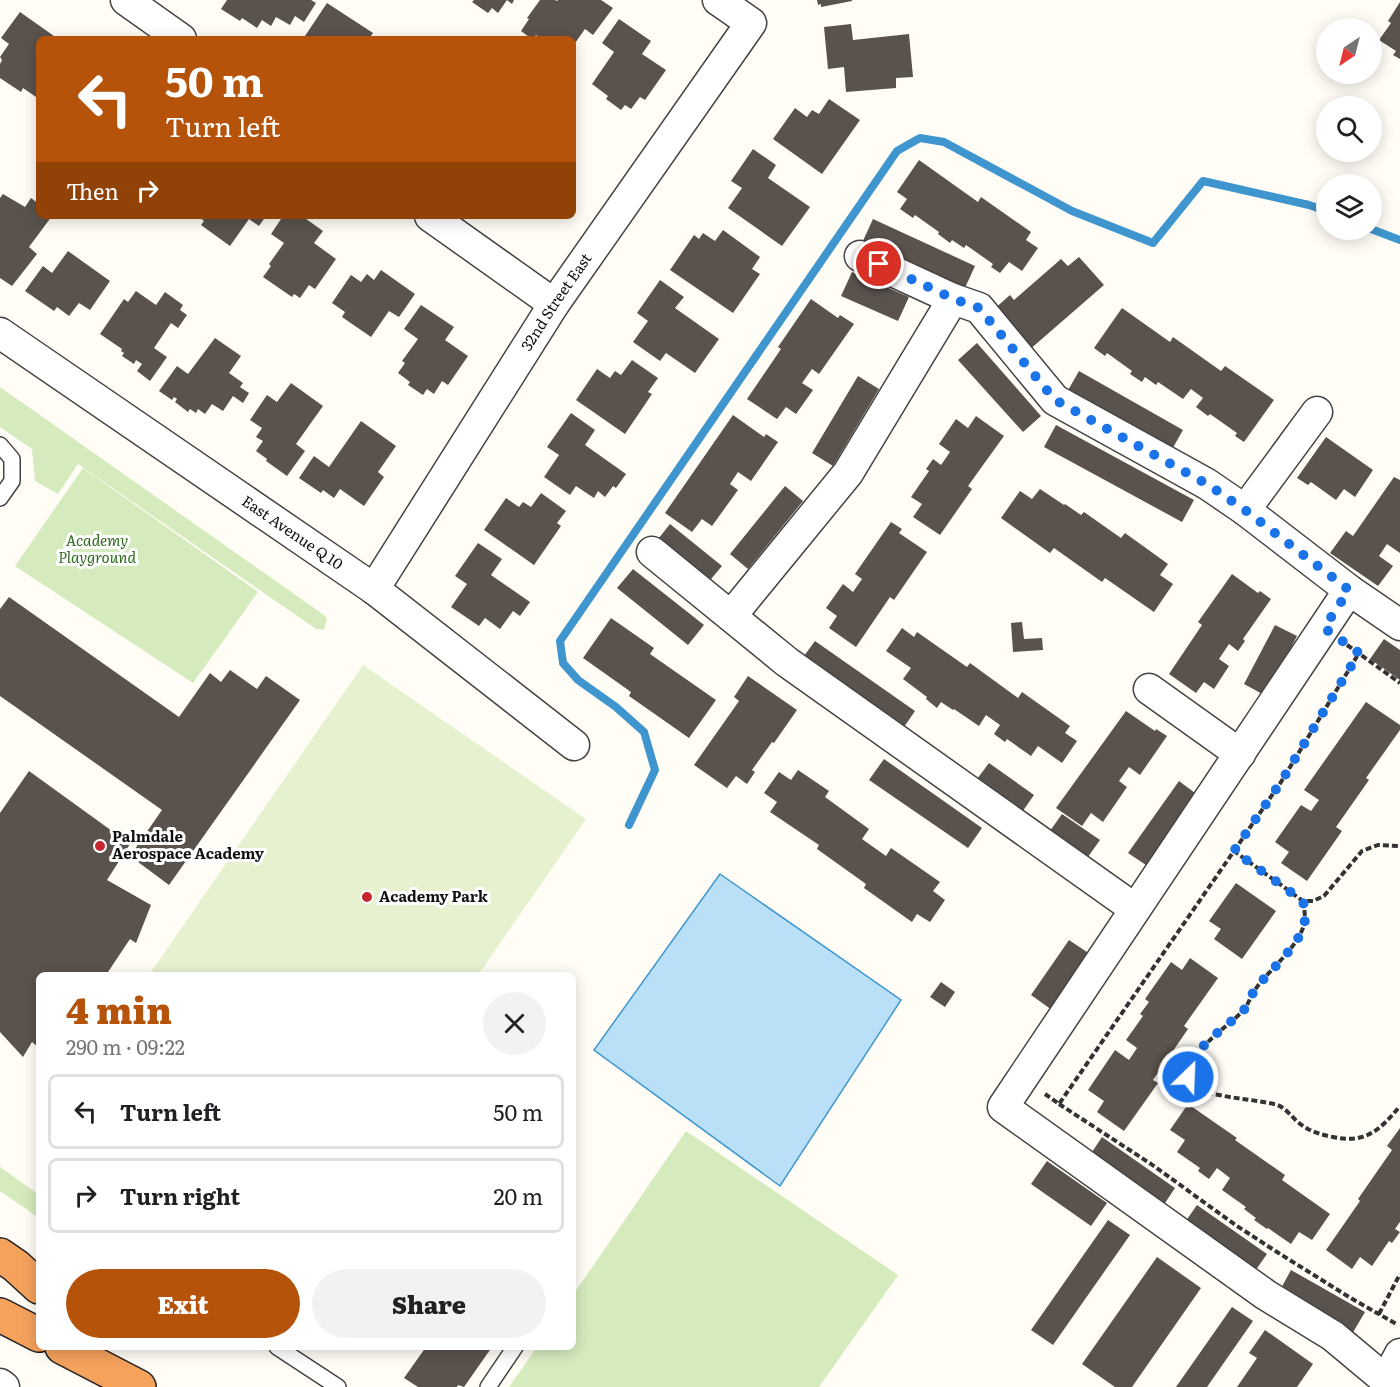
<!DOCTYPE html>
<html lang="en">
<head>
<meta charset="utf-8">
<style>
  :root { --surface:#fff; --page:#f2f2f2; --text:#202124; --muted:#757577; --line:#e0e0e0; --accent:#b45309 }
  body { margin:0; font-family:Literata,serif; background:var(--page); color:var(--text); height:100vh; display:flex; flex-direction:column; font-size:22px; white-space:nowrap }
  * { box-sizing:border-box; margin:0 }
  p { font-size:20px; color:var(--muted) }
  .icon { flex:none; width:33px; height:33px; fill:none; stroke:currentColor; stroke-width:2; stroke-linecap:round; stroke-linejoin:round }
  .map { position:relative; flex:1; overflow:hidden }
  .panel { position:absolute; left:36px; top:972px; width:540px; height:378px; display:flex; flex-direction:column; background:var(--surface); border-radius:9px; box-shadow:0 3px 15px #0003 }
  .panel>* { flex:none }
  .guide { position:absolute; left:36px; top:36px; width:540px; height:183px; border-radius:9px; box-shadow:0 3px 15px #0003; background:#b45309; color:#fff; overflow:hidden }
  .needle { width:39px; rotate:215deg }
  .controls { position:absolute; left:1316px; top:18px; display:grid; gap:12px }
  .controls a { display:grid; place-items:center; width:66px; height:66px; border-radius:50%; background:var(--surface); box-shadow:0 3px 15px #0003; font-size:30px }
  .pin { position:absolute; display:grid; place-items:center; width:51px; height:51px; color:#fff; margin:-26px; border:3px solid #fff; border-radius:50%; box-shadow:0 2px 6px #0007 }
  .me { position:absolute; width:66px; margin:-33px; rotate:24deg; stroke-linejoin:round; filter:drop-shadow(0 0 4px #0008) }
  .turn { display:flex; align-items:center; gap:21px; height:126px; padding:0 30px; font-size:27px }
  .turn .icon { width:78px; height:78px; stroke-width:2.5 }
  .turn b { display:block; font-size:42px; line-height:51px }
  .then { display:flex; align-items:center; height:57px; padding:0 30px; background:#0003; gap:12px; font-size:22px }
  .round { display:grid; place-items:center; flex:none; width:63px; height:63px; border-radius:32px; background:var(--page) }
  .summary { display:flex; align-items:center; justify-content:space-between; height:102px; padding:0 30px }
  h1 { font-size:36px; font-weight:800; line-height:45px; color:var(--accent) }
  .primary-button { display:flex; gap:12px; margin-top:auto; padding:12px 30px }
  .primary-button a { flex:1; height:69px; border-radius:36px; background:var(--accent); color:#fff; font-size:24px; font-weight:800; line-height:69px; text-align:center }
  .primary-button a+a { background:var(--page); color:var(--text) }
  ul { padding:0; list-style:none }
  li { display:flex; align-items:center; gap:18px; height:75px; margin:0 12px 9px; padding:0 18px; border:3px solid var(--line); border-radius:9px }
  li div { flex:1 }
  li b { display:block; font-size:22px }
  li em { font-style:normal }
  .map>svg:first-child { display:block }
  .green { fill:#d5ebbd }
  .pitch { fill:#e6f2cf }
  .water { fill:#b9e0f7; stroke:#3f96cf; stroke-width:1.5 }
  .lines { fill:none; stroke-linecap:round; stroke-linejoin:round }
  .stream { stroke:#3f96cf; stroke-width:8 }
  .building { fill:#5a524d }
  .lane-casing { stroke:#444; stroke-width:18 }
  .street-casing { stroke:#444; stroke-width:33 }
  .highway-casing { stroke:#222; stroke-width:36 }
  .path { stroke:#333; stroke-width:4; stroke-dasharray:6 3; stroke-linecap:butt }
  .lane { stroke:#fff; stroke-width:15 }
  .street { stroke:#fff; stroke-width:30 }
  .highway { stroke:#f5a25d; stroke-width:33 }
  .route { stroke:#1a73e8; stroke-width:10; stroke-dasharray:0 18 }
  .poi-dot { fill:#c4262e; stroke:#fff; stroke-width:2 }
  .labels { text-anchor:middle; stroke-width:6; stroke-linejoin:round; paint-order:stroke }
  .street-label { font-size:15px; fill:#111; stroke:#fff }
  .park-label { font-size:15px; font-style:italic; fill:#2f6b1f; stroke:#fff }
  .poi-label { font-size:15px; font-weight:bold; fill:#111; stroke:#fff; text-anchor:start }
</style>
</head>
<body>
<div class="map">
<svg width="1400" height="1387" viewBox="0 0 1400 1387">
  <rect width="100%" height="100%" fill="#fffdf5"/>
  <path class="green" d="M0 387 324 615 327 619 324 630 316 629 78 464 58 494 35 481 32 449 0 427Z
    M83 468 258 592 193 683 15 566Z
    M686 1131 898 1275 819 1387H509L537 1347H573V1295Z
    M0 1167 39 1195V1218L0 1191Z"/>
  <path class="pitch" d="M363 665 586 819 478 975H149Z"/>
  <path class="water" d="M720 874 901 1000 780 1186 594 1050Z"/>
  <g class="lines">
    <path class="stream" d="M1371 229 1400 240
      M629 825 655 770 644 732 616 707 578 680 563 663 560 641 897 151 920 138 944 142 1072 211 1153 243 1203 181 1309 205 1326 211"/>
  </g>
  <path class="building" d="M227 0H311L316 3 304 22 295 16 290 25 276 17 271 26 262 20 257 28 242 18 240 21 221 9Z
    M474 0H514L512 4 507 0 498 13 492 8 488 13 472 2Z
    M540 0H555L557 1 558 0H601L613 8 593 35 585 29 573 46V39H542L536 35 532 39 521 31 529 19 527 18Z
    M817 0H852V1L821 7V4L818 5Z
    M1400 2V59L1393 55 1396 51 1379 40 1391 23 1388 21Z
    M327 3 373 33 369 39H303Z
    M20 12 54 36 51 39H39V93L36 97 23 88 21 92 0 78V64L2 60 0 57 9 44 1 38Z
    M619 19 651 41 642 54 666 70 645 100 640 97 631 109 625 105 621 110 606 99 608 96 592 84 614 52 602 43Z
    M851 24 853 40 909 34 913 77 896 78V88L846 92 844 67 828 69 824 27Z
    M829 99 860 120 822 174 773 139 795 108 807 117 812 110 819 114Z
    M753 149 776 165 768 178 810 207 782 246 728 208 742 188 731 181Z
    M919 160 978 202 981 197 1031 232 1026 240 1038 248 1022 271 1009 262 1000 273 991 267 993 264 966 245 964 248 952 240 950 243 938 234 939 232 915 215 913 218 900 209 907 199 897 192Z
    M3 194 25 207 31 198 39 204V216H52L29 247 37 254 12 286 0 278V198Z
    M198 216H266L259 226 249 219 230 246 201 225 204 221Z
    M283 216H302L323 231 314 243 336 259 315 289 309 285 300 298 294 294 292 297 263 277 271 266 269 264 284 243 271 234Z
    M873 219 975 266 964 290 862 243Z
    M723 230 760 257 752 269 760 274 733 313 670 270 694 235 699 239 703 233 715 241Z
    M68 251 110 281 90 310 79 303 69 316 57 307 54 311 25 291 43 266 52 273Z
    M1079 257 1104 285 1028 351 993 310 1010 295 1014 300 1061 259 1068 266Z
    M381 270 415 294 399 317 389 311 371 337 342 317 345 312 332 303 351 275 361 282 367 274 374 280Z
    M852 272 909 297 898 321 841 296Z
    M660 280 684 297 675 308 719 339 695 373 666 353 660 361 633 342 648 321 637 313Z
    M136 291 156 305 165 292 183 305 180 310 187 315 178 328 171 323 154 348 167 357 150 381 137 371 142 364 136 360 134 364 122 356 124 353 121 351 122 349 100 334 124 299 128 302Z
    M811 299 838 318 840 315 854 324 819 374 812 369 802 383 813 390 796 414 786 407 777 419 747 399 781 349 778 347Z
    M421 305 454 327 445 340 468 356 448 385 442 381 434 394 427 389 423 395 408 385 410 382 398 373 405 363 402 361 418 339 404 329Z
    M1122 308 1170 342 1173 337 1221 371 1225 366 1274 400 1244 442 1235 436 1237 433 1210 414 1208 416 1196 407 1203 398 1191 389 1183 399 1158 382 1156 385 1145 377 1142 382 1130 374 1132 371 1107 353 1105 356 1094 348Z
    M215 338 241 356 229 373 243 383 240 387 249 393 243 403 233 396 223 411 212 404 205 414 198 409 196 413 190 409 188 412 175 402 177 399 174 397 172 400 159 391 177 366 188 374Z
    M977 343 1041 416 1023 432 958 360Z
    M632 360 658 378 648 392 652 394 625 434 576 400 597 369 610 378 615 371 621 375Z
    M1079 371 1183 430 1171 451 1067 392Z
    M858 376 879 389 833 466 812 453Z
    M291 383 323 406 296 444 305 451 287 476 266 461 267 459 256 451 263 441 256 437 262 428 250 420 267 395 277 402Z
    M571 413 595 430 585 445 626 474 616 488 613 486 605 497 598 491 594 498 576 486 570 495 544 477 559 455 547 447Z
    M733 415 764 437 766 434 778 442 751 481 738 472 730 484 738 490 712 526 702 519 692 532 665 513Z
    M976 416 1004 436 968 486 972 489 940 535 913 517 922 504 911 497 929 471 926 469 933 459 941 465 950 452 939 444 956 419 968 428Z
    M361 421 396 446 378 472 384 477 364 506 340 489 334 498 323 490 321 493 299 478 314 456 329 467Z
    M1056 425 1194 500 1182 522 1044 447Z
    M1326 437 1373 470 1355 497 1344 489 1336 500 1311 482 1308 485 1297 478Z
    M1394 477 1400 480V553L1387 544 1379 556 1393 566 1378 586 1330 553 1346 531 1353 536Z
    M785 486 803 501 748 569 730 554Z
    M1040 489 1064 505 1065 504 1081 515 1084 512 1121 538 1125 533 1168 564 1160 575 1173 584 1154 612 1105 578 1102 582 1054 548 1050 553 1001 518 1020 491 1032 499Z
    M541 493 566 511 557 523 561 526 534 565 484 530 506 498 519 507 523 502 531 507Z
    M891 522 902 529 899 533 927 552 894 600 890 597 856 647 829 628 837 616 826 608 843 584 853 592 862 579 855 574Z
    M670 524 722 566 706 585 655 543Z
    M478 543 502 559 491 575 530 602 520 616 513 611 500 629 485 618 479 626 451 607 467 584 455 576Z
    M633 569 704 625 688 645 617 588Z
    M1232 574 1258 593 1260 591 1271 599 1243 639 1245 641 1238 651 1229 644 1219 659 1229 666 1214 689 1204 682 1196 693 1169 674 1202 625 1198 622Z
    M9 597 179 717 210 673 221 682 230 670 257 689 266 676 300 700 169 885 130 856 162 810 0 696V609Z
    M611 618 654 648 650 654 716 700 689 738 629 696 631 692 583 658Z
    M1022 622 1024 639 1042 638 1043 650 1013 652 1011 623Z
    M1275 625 1297 636 1266 696 1244 684Z
    M902 628 914 637 917 632 967 667 970 663 1018 698 1022 692 1070 726 1065 733 1077 741 1062 763 1038 746 1031 756 1007 739 1005 742 994 734 1000 725 986 715 979 726 954 709 953 710 941 702 937 708 926 699 927 697 903 679 911 668 886 651Z
    M1384 639 1400 650V680L1370 659Z
    M815 641 915 711 902 730 801 660Z
    M748 676 797 710 774 743 772 742 752 770 755 772 747 784 736 776 727 788 694 765 739 701 734 697Z
    M1366 702 1400 725V730L1366 778 1369 780 1336 827 1342 831 1307 881 1281 863 1289 852 1275 842 1301 805 1311 811 1319 800 1304 790Z
    M1126 711 1155 731 1156 729 1167 736 1140 775 1129 767 1119 781 1127 787 1103 822 1091 813 1082 826 1056 808Z
    M884 759 982 828 968 848 869 780Z
    M989 763 1034 795 1020 815 974 783Z
    M798 770 829 791 825 797 869 829 862 839 886 856 891 848 940 882 933 891 945 900 930 922 917 914 912 922 864 888 866 884 817 849 819 845 770 812 777 802 764 793 779 772 791 780Z
    M29 771 130 844 107 880 151 905 136 943 130 939 106 975H39V1048L32 1042 23 1057 0 1032V813Z
    M1179 781 1199 796 1149 867 1128 853Z
    M1062 814 1100 840 1085 861 1047 835Z
    M1236 883 1276 911 1242 959 1214 939 1221 929 1209 921Z
    M1069 940 1090 954 1052 1010 1031 995Z
    M1190 958 1218 978 1184 1026 1188 1029 1153 1080 1158 1083 1124 1131 1097 1112 1104 1101 1088 1090 1115 1050 1129 1060 1137 1048 1126 1040 1143 1016 1140 1014 1149 1002 1145 999 1171 962 1182 970Z
    M941 982 955 992 945 1007 930 997Z
    M1188 1104 1237 1138 1235 1140 1285 1175 1282 1180 1330 1214 1312 1240 1299 1232 1291 1244 1268 1228 1267 1229 1254 1220 1256 1218 1244 1209 1246 1207 1222 1190 1230 1178 1217 1168 1209 1179 1198 1171 1200 1168 1177 1152 1185 1140 1170 1130Z
    M1400 1128V1222L1395 1229 1400 1232 1392 1243 1389 1241 1372 1266 1360 1257 1352 1269 1326 1250 1360 1201 1358 1199 1392 1150 1387 1146Z
    M1102 1137 1175 1188 1161 1209 1088 1158Z
    M1047 1161 1107 1203 1091 1226 1031 1184Z
    M1197 1205 1267 1254 1253 1274 1183 1225Z
    M1108 1220 1130 1235 1053 1345 1031 1330Z
    M1157 1257 1201 1288 1132 1387H1115L1082 1364Z
    M1291 1270 1365 1312 1352 1334 1279 1292Z
    M1232 1307 1253 1321 1207 1387H1176Z
    M1265 1330 1313 1364 1297 1387H1237L1257 1358 1249 1353Z
    M426 1347H492L464 1387 458 1385 457 1387H418L404 1378Z"/>
  <g class="lines">
    <defs>
      <path id="lane" d="M0 445 12 459V481L0 498
        M277 1347 338 1387
        M488 1387 515 1347"/>
      <g id="street">
        <path d="M126 0 181 39"/>
        <path d="M430 216 554 304"/>
        <path d="M860 256 953 299 979 308 1055 400 1207 484 1245 510 1349 590 1400 625"/>
        <path id="s1" d="M0 333 374 589 574 745"/>
        <path d="M1245 510 1317 412"/>
        <path d="M652 552 787 662 1135 909"/>
        <path id="s2" d="M374 589 554 304 751 23 718 0"/>
        <path d="M1349 590 1003 1107 1266 1295 1333 1336 1394 1387"/>
        <path d="M731 616 848 473 953 299"/>
        <path d="M1149 689 1240 754"/>
        <path d="M1386 1380 1400 1354"/>
        <path d="M0 1384 4 1387"/>
      </g>
      <path id="highway" d="M0 1255 16 1266 39 1287
        M0 1315 39 1335
        M62 1347 139 1387"/>
    </defs>
    <use href="#lane" class="lane-casing"/>
    <use href="#street" class="street-casing"/>
    <use href="#highway" class="highway-casing"/>
    <path class="path" d="M1347 645 1400 683
      M1234 851 1281 782 1359 653
      M1303 901C1304 907 1305 913 1305 919 1303 943 1271 968 1257 987 1251 994 1249 1004 1243 1011 1226 1028 1187 1052 1189 1078 1192 1082 1196 1088 1201 1091 1207 1093 1213 1094 1219 1095 1238 1099 1256 1100 1274 1104 1286 1106 1293 1120 1303 1126 1312 1132 1322 1135 1333 1137 1366 1144 1380 1130 1400 1106
      M1045 1094 1059 1104 1234 851 1303 901H1313L1324 896 1362 851 1378 845 1400 846
      M1059 1104 1151 1164 1237 1226 1277 1252 1349 1297 1398 1325
      M1379 1314 1400 1274"/>
    <use href="#lane" class="lane"/>
    <use href="#street" class="street"/>
    <use href="#highway" class="highway"/>
  </g>
  <g class="lines">
    <path class="route" d="M879 264 954 299 979 308 1055 400 1207 484 1245 510 1349 590 1324 628 1359 653 1281 782 1234 851 1303 901C1304 907 1306 913 1305 919 1303 943 1271 969 1257 987 1251 994 1249 1004 1243 1011 1226 1028 1187 1051 1188 1077"/>
  </g>
  <g class="poi-dot">
    <circle cx="100" cy="846" r="6"/>
    <circle cx="367" cy="897" r="6"/>
  </g>
  <g class="labels">
    <g class="street-label">
      <text dy="5" stroke="none"><textPath href="#s2" startOffset="340">32nd Street East</textPath></text>
      <text dy="5" stroke="none"><textPath href="#s1" startOffset="354">East Avenue Q 10</textPath></text>
    </g>
    <g class="park-label">
      <text x="97" y="546">Academy<tspan x="97" dy="17">Playground</tspan></text>
    </g>
    <g class="poi-label">
      <text x="112" y="842">Palmdale<tspan x="112" dy="17">Aerospace Academy</tspan></text>
      <text x="379" y="902">Academy Park</text>
    </g>
  </g>
</svg>
<div class="controls">
<a><svg class="needle" viewBox="-14 -14 28 28"><path d="M0-13l5 13h-10z" fill="#e53935"/><path d="M0 13l5-13h-10z" fill="#757577"/></svg></a>
<a><svg class="icon" aria-label="search" viewBox="0 0 24 24"><circle cx="10" cy="10" r="6"/><path d="M15 15l6 6"/></svg></a>
<a><svg class="icon" aria-label="layers" viewBox="0 0 24 24"><path d="M12 4l9 5-9 5-9-5zM3 14l9 5 9-5"/></svg></a>
</div>
<div class="pin" style="left:879px;top:264px;background:#d93025"><svg class="icon" aria-label="arrive" viewBox="0 0 24 24"><path d="M6 21V4h12l-3 4 3 4H6"/></svg></div>
<svg class="me" style="left:1188px;top:1077px" viewBox="-20 -20 40 40"><circle r="17" fill="#1a73e8" stroke="#fff" stroke-width="3"/><path d="M0-11L8 9 0 5-8 9z" fill="#fff"/></svg>
<div class="guide">
<div class="turn"><svg class="icon" aria-label="left" viewBox="0 0 24 24"><path d="M17 20v-9H6M10 6l-5 5 5 5"/></svg><div><b>50 m</b>Turn left</div></div>
<div class="then">Then<svg class="icon" aria-label="right" viewBox="0 0 24 24"><path d="M7 20v-9h11M14 6l5 5-5 5"/></svg></div>
</div>
<section class="panel">
<div class="summary"><div><h1>4 min</h1><p>290 m · 09:22</p></div><a class="round"><svg class="icon" aria-label="close" viewBox="0 0 24 24"><path d="M6 6l12 12M18 6L6 18"/></svg></a></div>
<ul>
<li><svg class="icon" aria-label="left" viewBox="0 0 24 24"><path d="M17 20v-9H6M10 6l-5 5 5 5"/></svg><div><b>Turn left</b></div><em>50 m</em></li>
<li><svg class="icon" aria-label="right" viewBox="0 0 24 24"><path d="M7 20v-9h11M14 6l5 5-5 5"/></svg><div><b>Turn right</b></div><em>20 m</em></li>
</ul>
<div class="primary-button"><a>Exit</a><a>Share</a></div>
</section>
</div>
</body>
</html>
